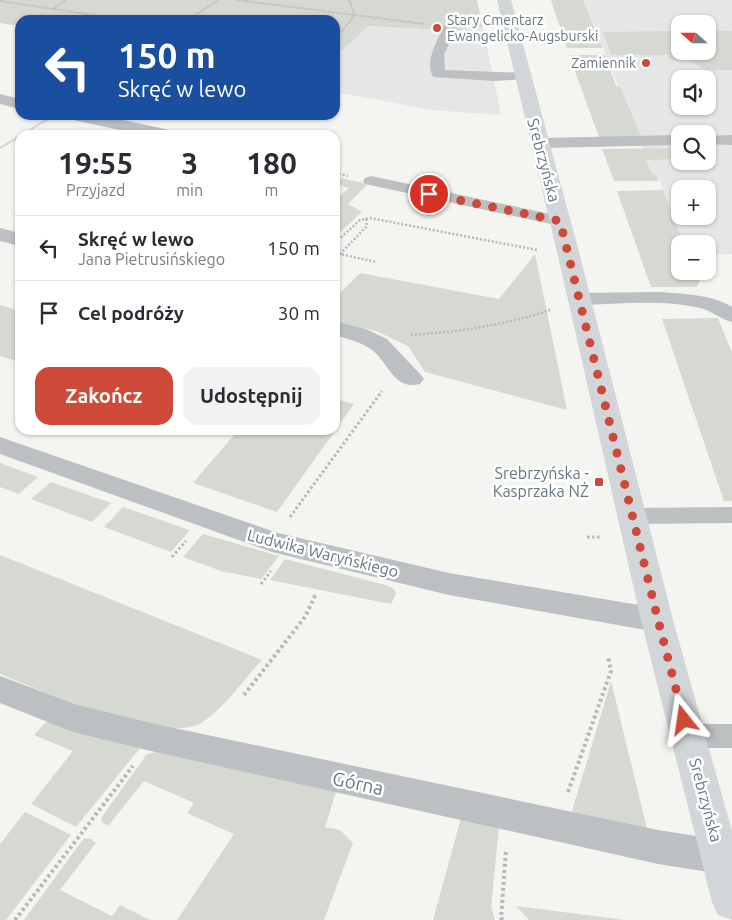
<!DOCTYPE html>
<html lang="pl">
<head>
<meta charset="utf-8">
<style>
  :root { --surface:#fff; --page:#f2f2f3; --text:#2b2b33; --muted:#7c7c81; --line:#e1e1e2; --accent:#ce4938 }
  body { margin:0; font-family:Ubuntu,sans-serif; background:var(--page); color:var(--text); height:100vh; display:flex; flex-direction:column; font-size:19px; white-space:nowrap }
  * { box-sizing:border-box; margin:0 }
  p { font-size:16px; color:var(--muted) }
  .icon { flex:none; width:28px; height:28px; fill:none; stroke:currentColor; stroke-width:2; stroke-linecap:round; stroke-linejoin:round }
  .map { position:relative; flex:1; overflow:hidden }
  .sheet { position:absolute; left:15px; top:130px; width:325px; height:305px; display:flex; flex-direction:column; background:var(--surface); border-radius:15px; box-shadow:0 1px 4px #0004 }
  .sheet>* { flex:none }
  .banner { position:absolute; left:15px; top:15px; width:325px; height:105px; border-radius:15px; box-shadow:0 1px 4px #0004; background:#1a4fa0; color:#fff; overflow:hidden }
  .needle { width:32px; rotate:291deg }
  .tools { position:absolute; left:671px; top:15px; display:grid; gap:10px }
  .tools a { display:grid; place-items:center; width:45px; height:45px; border-radius:10px; background:var(--surface); box-shadow:0 1px 4px #0004; font-size:25px }
  .pin { position:absolute; display:grid; place-items:center; width:42px; height:42px; color:#fff; margin:-21px; border:2px solid #fff; border-radius:50%; box-shadow:0 1px 5px #0007 }
  .me { position:absolute; width:55px; margin:-28px; rotate:345deg; stroke-linejoin:round; filter:drop-shadow(0 0 4px #0008) }
  .turn { display:flex; align-items:center; gap:18px; height:105px; padding:0 20px; font-size:22px }
  .turn .icon { width:65px; height:65px; stroke-width:2.5 }
  .turn b { display:block; font-size:35px; line-height:42px }
  .eta { display:flex; justify-content:space-evenly; align-items:center; height:85px; text-align:center }
  .eta b { font-size:30px; font-weight:600; line-height:35px }
  .action { display:flex; gap:10px; margin-top:auto; padding:10px 20px }
  .action a { flex:1; height:58px; border-radius:15px; background:var(--accent); color:#fff; font-size:20px; font-weight:600; line-height:58px; text-align:center }
  .action a+a { background:var(--page); color:var(--text) }
  ul { padding:0; list-style:none }
  li { display:flex; align-items:center; gap:15px; height:65px; padding:0 20px; border-top:1px solid var(--line) }
  li div { flex:1 }
  li b { display:block; font-size:19px }
  li em { font-style:normal }
  .map>svg:first-child { display:block }
  .built { fill:#e5e6e5; fill-rule:evenodd }
  .green { fill:#d5d9d1 }
  .lines { fill:none; stroke-linecap:round; stroke-linejoin:round }
  .path-far3 { stroke:#b6b9bb; stroke-width:2; stroke-dasharray:1 1; stroke-linecap:butt }
  .path-far2 { stroke:#b6b9bb; stroke-width:2.5; stroke-dasharray:2 2; stroke-linecap:butt }
  .path-far1 { stroke:#b6b9bb; stroke-width:3; stroke-dasharray:2.5 2.5; stroke-linecap:butt }
  .path { stroke:#b6b9bb; stroke-width:4; stroke-dasharray:3 3; stroke-linecap:butt }
  .service { fill:#bcc0c3; fill-rule:evenodd }
  .minor { fill:#bcc0c3; fill-rule:evenodd }
  .secondary { fill:#d2d6d9; fill-rule:evenodd }
  .route { stroke:#ce4938; stroke-width:9; stroke-dasharray:0 16.2 }
  .poi-dot { fill:#ce4938; stroke:#fff; stroke-width:2 }
  .labels { text-anchor:middle; stroke-width:5; stroke-linejoin:round; paint-order:stroke }
  .far-poi-label { font-size:14px; fill:#67777f; stroke:#fff; text-anchor:start }
  .street-label { font-size:16px; fill:#67777f; stroke:#fff }
  .poi-label { font-size:16px; fill:#67777f; stroke:#fff; text-anchor:end }
  .near-street-label { font-size:19px; fill:#67777f; stroke:#fff }
</style>
</head>
<body>
<div class="map">
<svg width="732" height="920" viewBox="0 0 732 920">
  <rect width="100%" height="100%" fill="#f4f4f1"/>
  <path class="built" d="M583 0H732V254L708 255V244H684L658 176H653L646 159 597 31ZM680 24H708V51H680ZM680 79H708V106H680ZM680 134H708V161H680ZM680 189H708V216H680Z
    M368 26 462 31 461 26 483 27 501 115 432 110 335 92V56L355 39Z"/>
  <path class="green" d="M0 0H477L483 27 462 26V31L368 26 355 39 335 56V20H20V26L0 23Z
    M551 0H583L603 48H567Z
    M680 31V51H708V31H732V70H705L689 60H671L667 55H611L603 32Z
    M569 55H605L616 86H620L641 137H599Z
    M669 148 680 151V159L646 160 653 175 657 176 659 181H614L602 149Z
    M335 177 368 184 348 204 362 212 335 237V200L349 188 335 184Z
    M663 190 684 244H680V271H696L700 280 697 287H651L617 191Z
    M535 254 567 410 425 372 408 346 376 331 335 321V298L360 273 499 299Z
    M0 305 20 311V362L0 356Z
    M718 318 732 353V501H724L662 319Z
    M335 399 354 404 277 512 193 483 234 435 219 430H335Z
    M0 463 38 477 19 494 0 487Z
    M51 482 111 503 92 522 31 499Z
    M123 507 190 530 171 552 104 527Z
    M203 534 279 556 261 579 221 571 183 557Z
    M0 555 262 660C244 679 223 710 201 723 163 745 40 690 0 674Z
    M285 559 389 586 394 589 396 594 391 604 270 580Z
    M611 681 649 837 570 818Z
    M47 721 140 748 76 827 31 804 73 751 34 735Z
    M156 752 336 792 325 827 340 830 353 843 324 920H177L234 834 187 813 194 803 144 781 108 826 102 822 101 818 147 754Z
    M25 812 71 835 6 920H0V844Z
    M461 818 499 826 491 907 495 920H433Z
    M84 838 91 839 96 843 60 890 112 916 120 905 150 920H24Z
    M516 906 625 920H529Z"/>
  <g class="lines">
    <path class="path-far3" d="M237 0 425 24
      M0 1 127 20
      M52 9 66 0
      M187 20 219 0
      M335 39 355 15 349 0
      M22 135 49 118
      M0 148 20 136"/>
    <path class="path-far2" d="M335 173 348 176
      M366 219 367 226 340 254 376 262
      M335 243 360 220 370 218 537 250
      M411 335C458 332 505 325 550 310"/>
    <path class="path-far1" d="M290 517 382 391
      M587 537H602
      M172 557 186 541
      M261 584 271 571
      M314 597 315 595"/>
    <path class="path" d="M244 695 305 617 315 596
      M568 792 611 671 608 656
      M15 920 133 766
      M503 920 501 918 506 850"/>
    <path class="service" d="M449 22 455 26 451 40 444 54 445 70 527 73 529 76 527 79 494 81 433 77C424 60 438 42 443 26Z
      M680 135V145L540 148 535 146 532 143 535 140 540 138Z
      M732 135V145L708 144V136Z
      M371 176 560 216 566 217 569 221 566 225 560 226 365 184 363 181 365 178Z
      M660 292C683 294 712 294 732 307V322C720 319 712 311 700 308 661 299 619 304 579 305L572 303 570 299 572 295 579 293Z
      M732 507V523L632 524 624 522 620 516 624 510 632 508Z
      M689 724H732V748H689L679 744 675 736 679 728Z"/>
    <path class="minor" d="M0 94 20 99V109L0 104Z
      M66 115H100L174 131 176 135H142L69 119Z
      M0 228 20 233V246L0 241Z
      M335 321 366 329 387 339 420 374 424 379 420 384C394 391 389 363 372 350 361 342 348 339 335 335Z
      M0 437 278 533 449 573 657 608 668 612 673 620 668 628 657 632 449 595 272 552 0 454Z
      M0 676 78 705 155 724 658 830 721 840 732 844V870L721 874 658 864 155 752 73 732 0 703Z"/>
    <path class="secondary" d="M497 0H511L579 252 673 620 732 831V920L718 915 712 902 641 620 557 252Z"/>
  </g>
  <g class="lines">
    <path class="route" d="M429 194 560 221 658 620 684 720"/>
  </g>
  <g class="poi-dot">
    <circle cx="437" cy="28" r="5"/>
    <circle cx="646" cy="63" r="5"/>
    <rect x="594" y="477" width="10" height="10" rx="2.5"/>
  </g>
  <g class="labels">
    <g class="far-poi-label">
      <text x="447" y="25">Stary Cmentarz<tspan x="447" dy="16">Ewangelicko-Augsburski</tspan></text>
      <text x="636" y="68" text-anchor="end">Zamiennik</text>
    </g>
    <g class="street-label">
      <text transform="translate(544 160) rotate(75)" y="6">Srebrzyńska</text>
      <text transform="translate(323 553) rotate(14)" y="6">Ludwika Waryńskiego</text>
      <text transform="translate(706 800) rotate(75)" y="6">Srebrzyńska</text>
    </g>
    <g class="poi-label">
      <text x="589" y="479">Srebrzyńska -<tspan x="589" dy="18">Kasprzaka NŻ</tspan></text>
    </g>
    <g class="near-street-label">
      <text transform="translate(358 783) rotate(12)" y="7">Górna</text>
    </g>
  </g>
</svg>
<div class="tools">
<a><svg class="needle" viewBox="-14 -14 28 28"><path d="M0-13l5 13h-10z" fill="#e53935"/><path d="M0 13l5-13h-10z" fill="#7c7c81"/></svg></a>
<a><svg class="icon" aria-label="sound" viewBox="0 0 24 24"><path d="M4 9h4l5-4v14l-5-4H4zM17 9q2 3 0 6"/></svg></a>
<a><svg class="icon" aria-label="search" viewBox="0 0 24 24"><circle cx="10" cy="10" r="6"/><path d="M15 15l6 6"/></svg></a>
<a>+</a>
<a>−</a>
</div>
<div class="pin" style="left:429px;top:194px;background:#d93025"><svg class="icon" aria-label="arrive" viewBox="0 0 24 24"><path d="M6 21V4h12l-3 4 3 4H6"/></svg></div>
<svg class="me" style="left:684px;top:720px" viewBox="-20 -20 40 40"><path d="M0-17L14 15 0 8-14 15z" fill="#ce4938" stroke="#fff" stroke-width="4"/></svg>
<div class="banner">
<div class="turn"><svg class="icon" aria-label="left" viewBox="0 0 24 24"><path d="M17 20v-9H6M10 6l-5 5 5 5"/></svg><div><b>150 m</b>Skręć w lewo</div></div>
</div>
<section class="sheet">
<div class="eta">
<div><b>19:55</b><p>Przyjazd</p></div>
<div><b>3</b><p>min</p></div>
<div><b>180</b><p>m</p></div>
</div>
<ul>
<li><svg class="icon" aria-label="left" viewBox="0 0 24 24"><path d="M17 20v-9H6M10 6l-5 5 5 5"/></svg><div><b>Skręć w lewo</b><p>Jana Pietrusińskiego</p></div><em>150 m</em></li>
<li><svg class="icon" aria-label="arrive" viewBox="0 0 24 24"><path d="M6 21V4h12l-3 4 3 4H6"/></svg><div><b>Cel podróży</b></div><em>30 m</em></li>
</ul>
<div class="action"><a>Zakończ</a><a>Udostępnij</a></div>
</section>
</div>
</body>
</html>
